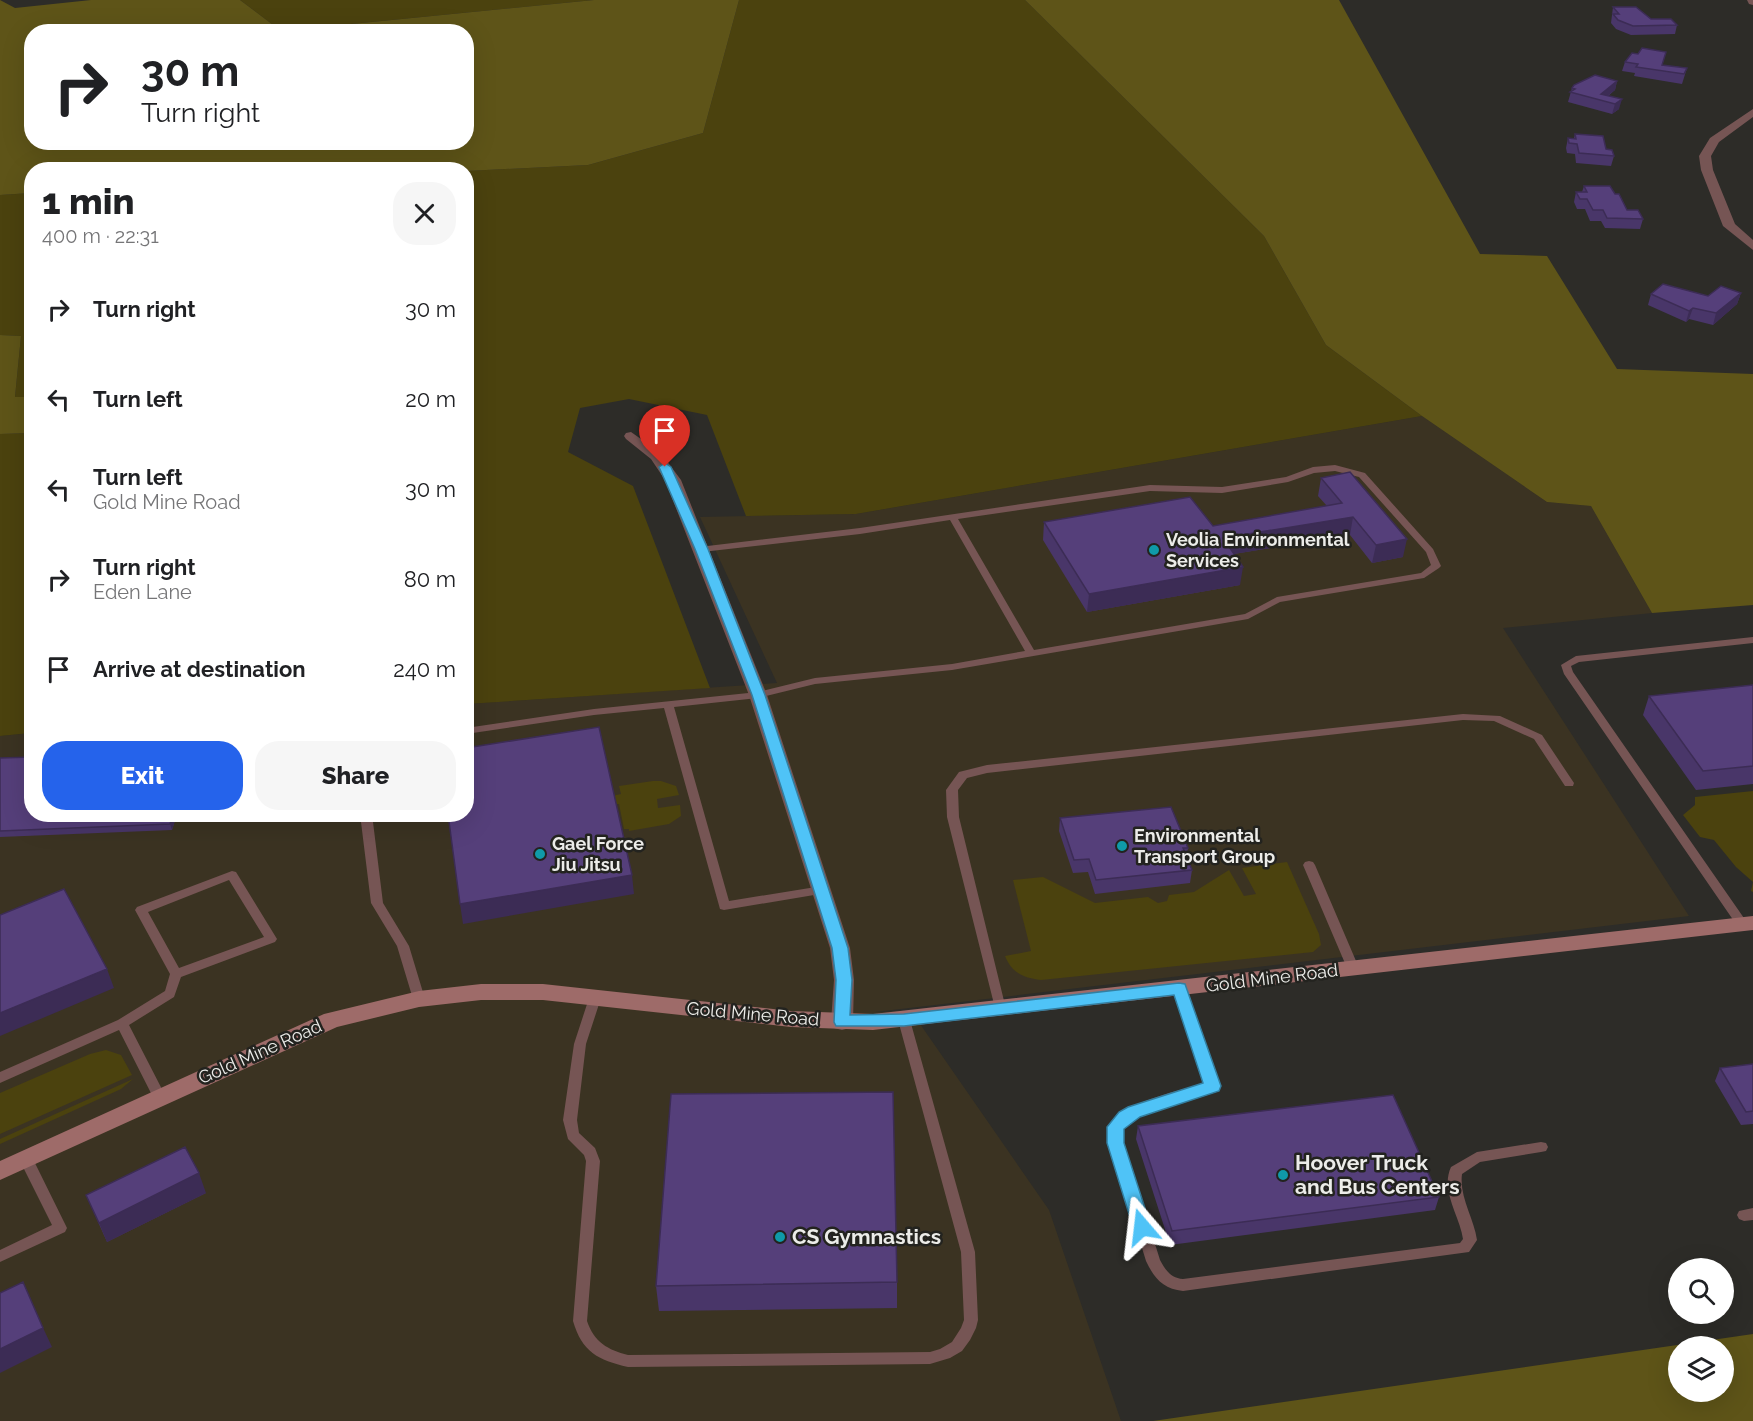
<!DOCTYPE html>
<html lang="en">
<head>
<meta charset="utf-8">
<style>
  :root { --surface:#fff; --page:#f6f6f6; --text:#202124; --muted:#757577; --accent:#2563eb }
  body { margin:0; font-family:Raleway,sans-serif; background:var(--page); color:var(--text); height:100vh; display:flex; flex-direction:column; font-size:22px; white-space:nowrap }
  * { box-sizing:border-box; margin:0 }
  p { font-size:20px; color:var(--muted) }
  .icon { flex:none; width:33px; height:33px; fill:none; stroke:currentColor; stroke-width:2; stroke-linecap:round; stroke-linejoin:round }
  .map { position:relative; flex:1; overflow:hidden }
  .panel { position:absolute; left:24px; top:162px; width:450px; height:660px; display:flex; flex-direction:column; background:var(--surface); border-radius:24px; box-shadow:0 6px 24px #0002 }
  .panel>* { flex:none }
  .top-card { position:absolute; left:24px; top:24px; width:450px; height:126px; border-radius:24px; box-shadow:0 6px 24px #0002; background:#fff; color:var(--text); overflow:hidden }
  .buttons { position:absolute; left:1668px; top:1258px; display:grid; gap:12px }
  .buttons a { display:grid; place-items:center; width:66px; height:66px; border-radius:50%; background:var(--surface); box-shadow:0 6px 24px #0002; font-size:30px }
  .pin { position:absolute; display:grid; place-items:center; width:51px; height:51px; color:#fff; margin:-62px -26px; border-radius:50% 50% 50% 0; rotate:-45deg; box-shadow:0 0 6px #0007 }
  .pin .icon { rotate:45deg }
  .me { position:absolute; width:66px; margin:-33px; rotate:343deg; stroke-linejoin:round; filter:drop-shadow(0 0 4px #0008) }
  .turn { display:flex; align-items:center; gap:21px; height:126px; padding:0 18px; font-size:27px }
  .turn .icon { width:78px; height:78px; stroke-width:2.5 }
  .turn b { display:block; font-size:42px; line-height:51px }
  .round { display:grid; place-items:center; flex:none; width:63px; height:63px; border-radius:24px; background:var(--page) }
  .overview { display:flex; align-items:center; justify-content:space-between; height:102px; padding:0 18px }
  h1 { font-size:36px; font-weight:800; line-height:45px }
  .button { display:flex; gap:12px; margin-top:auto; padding:12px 18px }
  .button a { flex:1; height:69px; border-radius:24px; background:var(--accent); color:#fff; font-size:24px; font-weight:800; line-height:69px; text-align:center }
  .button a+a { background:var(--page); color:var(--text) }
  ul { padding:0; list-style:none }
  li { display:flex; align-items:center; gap:18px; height:90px; padding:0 18px }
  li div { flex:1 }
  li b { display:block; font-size:22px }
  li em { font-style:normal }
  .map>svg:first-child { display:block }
  .industrial { fill:#3b3322 }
  .green { fill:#4b420e }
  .forest { fill:#5e5418; fill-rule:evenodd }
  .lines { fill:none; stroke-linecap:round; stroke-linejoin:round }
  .lane { fill:#765554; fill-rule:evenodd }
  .street { fill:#765554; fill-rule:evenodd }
  .secondary { fill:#9e6b69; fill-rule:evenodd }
  .wall { fill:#493669 }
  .shaded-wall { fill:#3c2c55 }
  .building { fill:#553f7a; stroke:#3c2c55; stroke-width:1.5 }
  .route { fill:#4fc3f7; stroke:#337fa1; stroke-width:1.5 }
  .culture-dot { fill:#0f9aa8; stroke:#23231f; stroke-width:2 }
  .labels { text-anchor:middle; stroke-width:5; stroke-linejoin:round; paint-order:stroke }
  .poi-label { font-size:18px; font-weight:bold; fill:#ecece9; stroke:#23231f; text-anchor:start }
  .street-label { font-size:18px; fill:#ecece9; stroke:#23231f }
  .near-poi-label { font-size:21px; font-weight:bold; fill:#ecece9; stroke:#23231f; text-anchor:start }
</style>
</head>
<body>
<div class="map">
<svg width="1753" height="1421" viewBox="0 0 1753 1421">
  <rect width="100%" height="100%" fill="#2d2c28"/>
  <path class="industrial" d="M1422 416 1547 502 1591 506 1652 613 1503 628 1689 916 875 1012 911 1011 1049 1210 1121 1421H0V736L31 733 32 814H466L467 704 777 683 700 517 856 514Z"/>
  <path class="green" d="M240 0H594L281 31Z
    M739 0H1025L1264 236 1326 345 1422 416 856 514 746 516 707 415 629 399 580 408 568 452 633 486 710 688 467 704 466 171 588 165 703 133Z
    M31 193V397H15L21 336 0 335V195Z
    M32 433 31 733 0 736V434Z
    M653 781H661L676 786 679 795 657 799 658 808 680 805 681 816 669 824 629 831V829H624L619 804H614L612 796 621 794 619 786Z
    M1753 791V892L1751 891 1753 882 1736 867 1714 840 1700 837 1683 815 1695 805V797Z
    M1287 862 1319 934 1321 945 1313 952 1041 980C1023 978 1012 973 1005 956L1031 951 1013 880 1043 877 1095 903 1148 897 1158 903 1167 901 1169 895 1194 892 1229 870 1244 896 1256 894 1242 868Z
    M106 1050 121 1055 132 1075 0 1134V1093L90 1054Z
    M133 1079 121 1089 0 1144V1139Z"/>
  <path class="forest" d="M0 0 15 8 91 0H240L281 31 594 0H739L703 133 588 165 467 171 32 170 31 193 0 195ZM32 32H466V142H32Z
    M1025 0H1339L1480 254 1547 256 1617 369 1753 374V605L1652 613 1591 506 1547 502 1422 416 1326 345 1264 236Z
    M0 335 21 336 15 397H31V433L0 434Z
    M1753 1334V1421H1153ZM1678 1347H1724V1392H1678Z"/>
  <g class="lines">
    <path class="lane" d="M1335 465 1365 473 1433 549 1441 566 1439 568 1424 578 1280 602 1248 619 952 670 815 684 758 698 674 707 729 901 822 886 826 887 828 890 826 893 724 910 720 909 664 708 594 715 466 734V728L594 709 758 692 815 678 952 664 1025 651 950 520 860 534 702 552 699 551 697 549 699 547 860 528 1150 485 1222 487 1286 477 1313 467ZM1335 471 1359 477 1426 552 1431 565 1421 573 1277 597 1245 614 1034 650 958 519 1150 491 1222 493 1288 482 1314 473Z
      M1753 637V643L1579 662 1571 666 1573 672 1746 921 1748 924 1746 927H1738L1564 674 1561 665 1576 656Z
      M1463 714 1500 716 1542 735 1574 783 1573 786H1565L1534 739 1494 721 1463 720 987 773 967 778 958 790 959 817 1006 1009 1004 1012 1000 1014 996 1012 947 817 946 790 959 772 987 765Z
      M360 814H372L383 903 409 946 425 999 423 1002 419 1004 415 1002 413 999 397 946 371 903Z
      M1309 861 1313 862 1315 865 1359 968 1357 971H1349L1347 968 1303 865 1305 862Z
      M232 871 236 872 277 939 275 942 181 977 174 997 129 1025 166 1097 165 1101 160 1102 155 1101 119 1030 0 1083V1072L118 1020 165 991 170 974 135 910 137 907ZM229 880 264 937 179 968 148 912Z
      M1179 984 1183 986 1185 989 1219 1086 1218 1090C1191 1098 1133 1107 1121 1134L1160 1260C1166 1271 1171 1278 1183 1279L1460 1243 1463 1239C1460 1216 1440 1191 1451 1167L1477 1152 1541 1142 1546 1143 1548 1147 1546 1151 1541 1152 1480 1162 1462 1174C1459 1197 1474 1218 1477 1240L1469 1252 1183 1291C1163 1289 1154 1278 1146 1261L1107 1134C1109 1130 1111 1125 1114 1121 1129 1101 1181 1090 1206 1083L1173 989 1175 986Z
      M595 993 599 995 601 998 586 1044 577 1120 579 1133 595 1148 600 1161 587 1321C594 1342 608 1350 628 1355L930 1352 940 1349 952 1342 961 1328 964 1320 961 1252 898 1020 900 1017 904 1015 908 1017 910 1020 975 1252 978 1320 976 1328 970 1340 962 1351 950 1358 930 1364 628 1367C598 1360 582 1352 573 1321L586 1161 584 1155 568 1139 563 1120 574 1044 589 998 591 995Z
      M26 1154 31 1155 67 1228 65 1232 0 1262V1250L52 1225 19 1159 21 1155Z
      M1753 1208V1220L1744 1221 1739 1219 1737 1215 1739 1211Z"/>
    <path class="street" d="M1747 0H1753V5L1749 4Z
      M1753 109V117L1719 142 1711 156 1713 170 1735 224 1753 240V250L1723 226 1701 170 1699 156 1710 138Z
      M631 432 661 453 681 480 767 695 850 948 854 980 853 1022 850 1028 842 1030 834 1028 831 1022 834 980 830 948 749 695 665 480 651 459 626 439 624 436 626 433Z"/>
    <path class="secondary" d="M1753 916V930L873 1030 791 1027 543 1000H481L419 1007 337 1027 0 1180V1161L324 1014 419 991 481 984H543L791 1011 873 1014Z"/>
  </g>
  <path class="wall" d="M1613 7 1651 19 1677 25 1675 34 1631 35 1616 29 1611 23Z
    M1638 54 1663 65 1687 68 1682 84 1634 76 1635 73 1622 71 1625 62Z
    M1617 81 1615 90 1608 96 1619 109 1612 114 1568 102 1572 88Z
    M1575 134 1606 149 1614 156 1611 166 1576 163 1575 154 1567 153 1566 148 1568 138H1574Z
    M1584 186 1615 194 1627 210 1643 219 1640 229 1605 228 1601 221H1590L1585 209H1577L1574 202 1576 192H1582Z
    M1741 293 1737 304 1713 325 1689 319 1686 322 1648 305 1651 294 1708 296Z
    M1321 478 1403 557 1372 563 1350 535 1234 554 1240 585 1087 612 1043 540 1044 522 1213 526 1327 506 1318 496Z
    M1753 686V784L1696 790 1643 715 1649 696Z
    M0 758 177 814 172 830 0 837Z
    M1060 818 1188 848 1187 857 1192 870 1190 883 1095 894 1088 872 1073 873 1059 831Z
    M1753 1064V1124L1741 1125 1715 1081 1720 1068Z
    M1138 1126 1439 1197 1435 1210 1170 1245 1136 1139Z
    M206 1193 107 1242 86 1195Z
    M897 1282V1308L659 1311 656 1286Z"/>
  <path class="shaded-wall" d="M1617 81 1615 90 1602 100 1601 94Z
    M1622 99 1619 109 1612 114 1615 104Z
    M1741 293 1737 304 1713 325 1716 313Z
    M1693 308 1689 319 1686 322 1689 311Z
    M1353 517 1350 535 1221 556 1223 538Z
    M1407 539 1403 557 1372 563 1376 545Z
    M1243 567 1240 585 1087 612 1089 594Z
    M173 814H177L172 830 170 824Z
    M632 875 634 894 463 924 460 904Z
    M107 969 114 988 0 1036V1013Z
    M199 1173 206 1193 107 1242 99 1223Z
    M31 1302 52 1347 0 1373V1349Z"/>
  <path class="building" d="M1613 7H1636L1651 19H1671L1677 25 1633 26 1618 20 1613 14H1619Z
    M1642 48 1666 52 1662 65 1687 68 1684 74 1636 67 1638 64 1625 62 1632 53 1638 54Z
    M1595 75 1617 81 1601 94 1622 99 1615 104 1570 92 1575 89 1572 88 1574 85Z
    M1575 134 1603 136 1606 149 1612 150 1614 156 1579 153 1577 144 1569 143 1568 138 1576 139Z
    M1584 186H1610L1615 194H1619L1627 210H1638L1643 219 1607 218 1603 210H1593L1587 199H1580L1576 192H1587Z
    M1663 284 1708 296 1721 286 1741 293 1716 313 1693 308 1689 311 1651 294Z
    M1350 472 1407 539 1376 545 1353 517 1223 538 1243 567 1089 594 1044 522 1190 497 1213 526 1342 503 1321 478Z
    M1753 685V766L1703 771 1649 696Z
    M599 727 632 875 460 904 448 814H466V748Z
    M32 757V814H173L170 824 0 831V758Z
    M1171 807 1188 848H1183L1192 870 1096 880 1089 859 1074 860 1060 818Z
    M64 889 107 969 0 1013V915Z
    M1753 1064V1111L1746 1112 1720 1068Z
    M893 1092 897 1282 656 1286 671 1094Z
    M1393 1095 1439 1197 1172 1231 1138 1126Z
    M185 1147 199 1173 99 1223 86 1195Z
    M23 1282 43 1328 0 1349V1293Z"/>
  <path class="route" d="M665 463 671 467 708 549 765 695 848 948 852 980 850 1015 904 1014 1179 983 1185 984 1221 1086 1219 1091 1140 1117 1124 1129V1143L1151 1227 1148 1233 1142 1235 1136 1233 1133 1227 1107 1143V1127L1119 1112 1128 1107 1203 1083 1174 995 904 1026H836L834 1022 836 980 832 948 752 695 695 549 659 467Z"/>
  <g class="culture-dot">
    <circle cx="1154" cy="550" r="6"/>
    <circle cx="1122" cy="846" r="6"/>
    <circle cx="540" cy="854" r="6"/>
    <circle cx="1283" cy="1175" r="6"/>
    <circle cx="780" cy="1237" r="6"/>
  </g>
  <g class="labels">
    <g class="poi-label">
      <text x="1166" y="546">Veolia Environmental<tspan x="1166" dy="21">Services</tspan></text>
      <text x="1134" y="842">Environmental<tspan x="1134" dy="21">Transport Group</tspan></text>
      <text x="552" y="850">Gael Force<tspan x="552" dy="21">Jiu Jitsu</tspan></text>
    </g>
    <g class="street-label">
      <text transform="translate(1272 978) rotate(-7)" y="6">Gold Mine Road</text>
      <text transform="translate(753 1014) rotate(5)" y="6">Gold Mine Road</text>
      <text transform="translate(260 1052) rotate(-24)" y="6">Gold Mine Road</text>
    </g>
    <g class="near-poi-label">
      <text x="1295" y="1170">Hoover Truck<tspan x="1295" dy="24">and Bus Centers</tspan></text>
      <text x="792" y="1244">CS Gymnastics</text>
    </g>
  </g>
</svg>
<div class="buttons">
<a><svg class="icon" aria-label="search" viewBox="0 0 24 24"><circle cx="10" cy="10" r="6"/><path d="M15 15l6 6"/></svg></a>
<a><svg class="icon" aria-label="layers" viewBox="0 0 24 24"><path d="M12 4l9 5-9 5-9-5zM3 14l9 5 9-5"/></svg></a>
</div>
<div class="pin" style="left:665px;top:467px;background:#d93025"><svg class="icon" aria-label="arrive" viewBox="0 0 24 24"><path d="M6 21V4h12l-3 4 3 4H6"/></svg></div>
<svg class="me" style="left:1142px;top:1227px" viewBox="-20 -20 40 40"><path d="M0-17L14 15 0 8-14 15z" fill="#4fc3f7" stroke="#fff" stroke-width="4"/></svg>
<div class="top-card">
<div class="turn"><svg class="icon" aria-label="right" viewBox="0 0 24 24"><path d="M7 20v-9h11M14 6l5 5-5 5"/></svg><div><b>30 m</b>Turn right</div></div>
</div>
<section class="panel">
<div class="overview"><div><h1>1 min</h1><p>400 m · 22:31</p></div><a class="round"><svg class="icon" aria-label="close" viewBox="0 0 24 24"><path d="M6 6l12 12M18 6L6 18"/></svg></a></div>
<ul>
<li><svg class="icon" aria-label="right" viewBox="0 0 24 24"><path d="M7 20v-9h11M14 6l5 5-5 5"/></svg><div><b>Turn right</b></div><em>30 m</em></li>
<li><svg class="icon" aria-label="left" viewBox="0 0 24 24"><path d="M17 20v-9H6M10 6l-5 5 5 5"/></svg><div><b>Turn left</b></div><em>20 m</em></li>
<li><svg class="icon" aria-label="left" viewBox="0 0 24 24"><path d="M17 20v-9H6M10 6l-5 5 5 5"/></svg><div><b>Turn left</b><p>Gold Mine Road</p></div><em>30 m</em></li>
<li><svg class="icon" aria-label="right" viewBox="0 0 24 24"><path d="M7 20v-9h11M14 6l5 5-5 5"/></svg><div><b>Turn right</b><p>Eden Lane</p></div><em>80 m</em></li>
<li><svg class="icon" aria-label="arrive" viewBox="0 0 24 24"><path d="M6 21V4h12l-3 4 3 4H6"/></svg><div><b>Arrive at destination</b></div><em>240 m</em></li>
</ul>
<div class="button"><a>Exit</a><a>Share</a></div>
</section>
</div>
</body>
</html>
